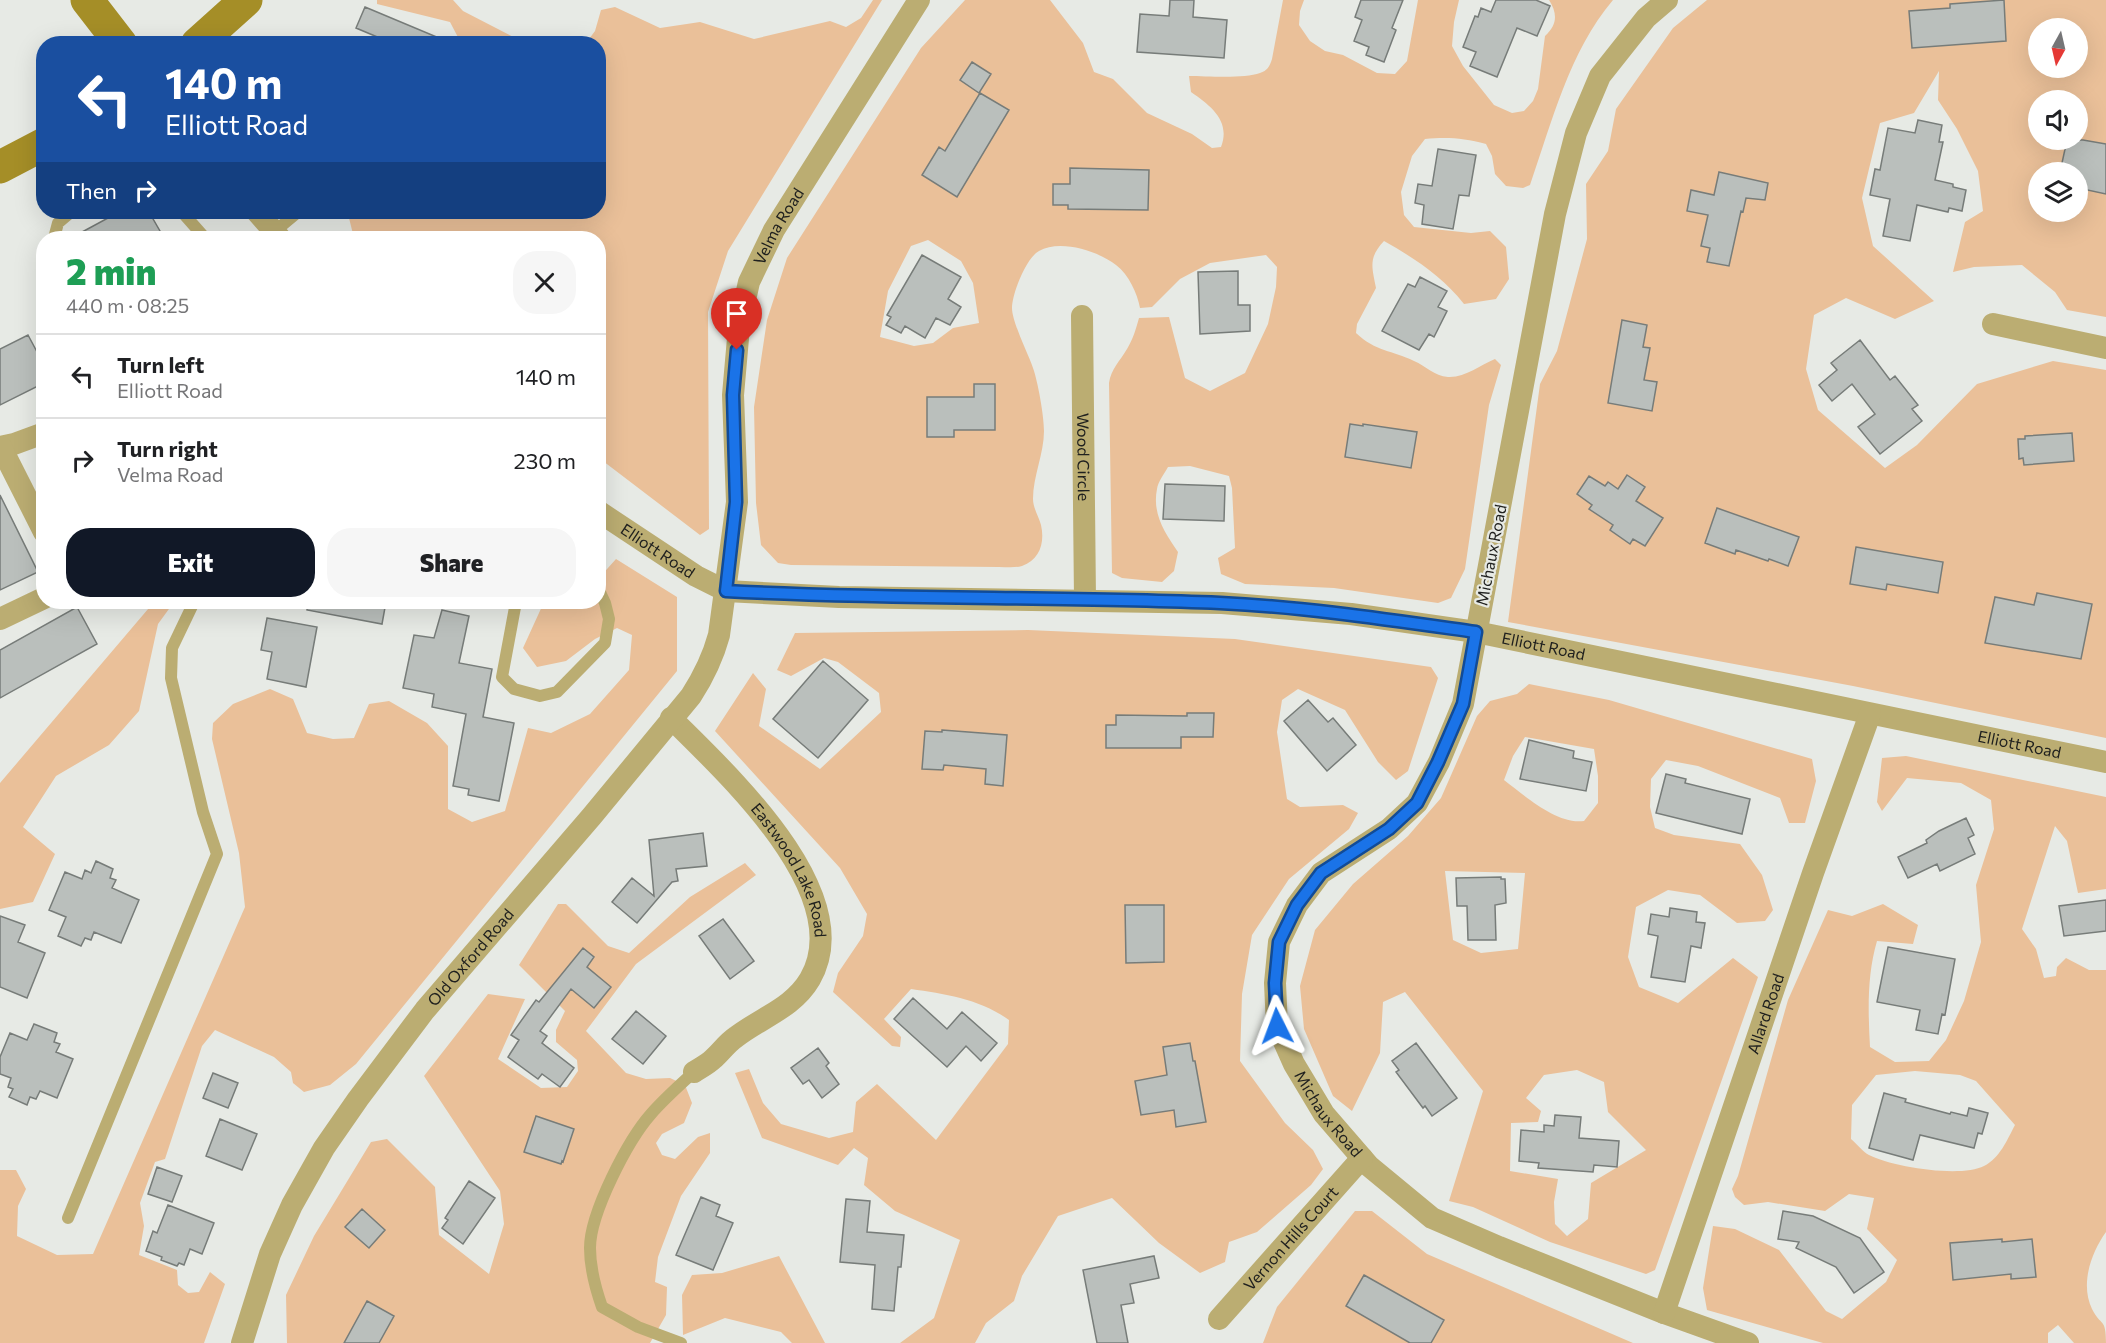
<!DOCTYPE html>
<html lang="en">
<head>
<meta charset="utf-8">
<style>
  :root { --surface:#fff; --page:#f6f6f6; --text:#202124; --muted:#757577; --line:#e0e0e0; --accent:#111827 }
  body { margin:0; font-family:Commissioner,sans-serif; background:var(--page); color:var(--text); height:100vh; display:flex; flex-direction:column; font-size:22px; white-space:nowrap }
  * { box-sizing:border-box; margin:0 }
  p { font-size:20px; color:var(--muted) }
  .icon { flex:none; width:33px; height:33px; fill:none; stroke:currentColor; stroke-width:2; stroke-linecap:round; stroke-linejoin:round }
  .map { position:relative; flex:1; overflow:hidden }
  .sheet { position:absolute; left:36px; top:231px; width:570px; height:378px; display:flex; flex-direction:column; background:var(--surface); border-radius:24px; box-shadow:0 6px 24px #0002 }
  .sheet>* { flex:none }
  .banner { position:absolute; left:36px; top:36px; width:570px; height:183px; border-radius:24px; box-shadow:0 6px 24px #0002; background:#1a4fa0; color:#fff; overflow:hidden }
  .needle { width:39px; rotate:188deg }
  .controls { position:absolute; left:2028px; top:18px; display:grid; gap:12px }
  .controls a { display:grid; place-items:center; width:60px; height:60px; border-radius:50%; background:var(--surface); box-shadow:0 6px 24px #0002; font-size:30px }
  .pin { position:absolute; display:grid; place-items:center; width:51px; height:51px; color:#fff; margin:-62px -26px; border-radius:50% 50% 50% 0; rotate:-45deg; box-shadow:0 0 6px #0007 }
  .pin .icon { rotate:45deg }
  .me { position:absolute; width:66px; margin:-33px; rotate:357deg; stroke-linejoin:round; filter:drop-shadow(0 0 4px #0008) }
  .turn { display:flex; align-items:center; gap:21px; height:126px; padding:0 30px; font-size:27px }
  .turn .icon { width:78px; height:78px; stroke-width:2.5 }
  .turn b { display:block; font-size:42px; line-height:51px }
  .then { display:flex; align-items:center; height:57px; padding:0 30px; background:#0003; gap:12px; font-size:22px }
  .round { display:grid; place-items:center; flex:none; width:63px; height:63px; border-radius:24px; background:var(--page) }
  .headline { display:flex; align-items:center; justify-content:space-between; height:102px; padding:0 30px }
  h1 { font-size:36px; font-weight:800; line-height:45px; color:#1e9e55 }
  .primary-button { display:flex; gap:12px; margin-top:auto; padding:12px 30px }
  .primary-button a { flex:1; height:69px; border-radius:24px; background:var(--accent); color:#fff; font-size:24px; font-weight:800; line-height:69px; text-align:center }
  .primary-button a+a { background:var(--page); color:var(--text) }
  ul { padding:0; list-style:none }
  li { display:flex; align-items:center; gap:18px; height:84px; padding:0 30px; border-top:2px solid var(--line) }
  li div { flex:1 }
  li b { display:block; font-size:22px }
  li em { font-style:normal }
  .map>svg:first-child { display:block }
  .green { fill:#eac099; fill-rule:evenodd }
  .building { fill:#babfbc; stroke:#777c79; stroke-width:1.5 }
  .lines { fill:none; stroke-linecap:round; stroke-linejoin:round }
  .lane { stroke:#bbad72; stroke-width:12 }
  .street { stroke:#bbad72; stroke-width:22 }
  .secondary { stroke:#a58e27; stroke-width:33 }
  .route-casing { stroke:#114b97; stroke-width:15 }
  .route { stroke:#1a73e8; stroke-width:10 }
  .labels { text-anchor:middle; stroke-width:4.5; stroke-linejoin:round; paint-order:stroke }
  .street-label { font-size:16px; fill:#20211f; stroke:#e7eae5 }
</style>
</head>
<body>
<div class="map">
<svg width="2106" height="1343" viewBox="0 0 2106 1343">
  <rect width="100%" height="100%" fill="#e7eae5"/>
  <path class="green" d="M377 0H453L463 11 525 43H461L450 22 377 4Z
    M873 0H882L728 251 708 312 709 529 700 535 599 458 598 238H354L348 214 352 212H598V44L586 43 595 31 601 10 615 7 660 28 700 22 754 39 830 21 846 27 861 18Z
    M965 0H1050L1083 43 1094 72 1113 79 1147 113 1192 134 1212 148 1221 147C1231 121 1211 106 1191 92L1189 76C1207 76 1244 79 1260 73 1267 71 1270 66 1272 59L1283 0H1304L1300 11 1299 25 1310 41 1325 51 1343 55 1377 73 1395 74 1407 61 1418 0H1459L1454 22 1452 46 1463 66 1494 105 1512 113 1524 111 1533 101 1538 89 1545 36C1557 25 1558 14 1549 0H1613C1569 52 1552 122 1530 185L1523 188 1506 186 1495 174 1492 156 1486 144C1464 138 1447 137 1425 139L1412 156 1401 192 1404 215 1414 227 1471 233 1490 231 1506 247 1509 279 1496 299 1464 304C1442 276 1414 258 1384 241 1368 258 1372 267 1376 288L1357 324 1356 333C1376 352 1392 350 1414 361 1426 366 1434 376 1448 377 1465 378 1480 365 1495 359L1501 365 1489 405 1465 569 1451 598 1438 603 1334 588 1245 584 1221 574 1218 558 1235 548 1232 488 1229 476 1190 466 1168 467C1164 474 1158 482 1157 489 1152 514 1165 533 1178 552L1174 571 1162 582 1122 578 1112 573 1109 383C1111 369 1120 361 1127 349 1133 339 1136 329 1139 318L1169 317 1185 378 1210 391 1245 373 1268 324 1276 287 1277 267 1266 255 1210 263 1180 279 1152 307 1140 308C1137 293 1129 275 1116 265 1098 251 1060 239 1039 251 1026 258 1012 294 1012 308 1012 322 1028 353 1033 368 1038 382 1044 416 1044 431 1044 454 1033 476 1033 499 1033 508 1039 517 1041 525 1045 542 1040 560 1022 566 1015 568 1006 567 999 567L791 565 778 563 761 545 756 503 754 407 767 320 787 258 921 48ZM928 240 961 261 973 283 979 323 953 328 933 343 914 346 880 337 888 291 911 246Z
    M1707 0H2106V317L2067 310 2055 292 2022 265 1974 267 1953 272 1965 222 1983 211 1978 171 1957 129 1938 100 1939 71 1914 113 1880 123 1862 198 1873 246 1934 301 1895 319 1846 298 1814 315 1806 369 1818 410 1885 468 1917 445 1977 384 2053 361 2106 370V738L1853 686 1508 622 1540 384 1557 351 1587 239 1586 184 1608 151 1616 109 1673 28ZM2038 28H2078V68H2038ZM2038 100H2078V140H2038ZM2038 172H2078V212H2038Z
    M616 559 677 597V671L356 1064 330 1085 304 1092 293 1083 291 1072 274 1057 215 1030 202 1046 165 1159 155 1162 140 1203 144 1226 139 1255 177 1270 178 1285 188 1293 199 1292 210 1272 225 1284 204 1343H0V1170H16L26 1189 18 1206 17 1236 57 1255 93 1254 245 907 239 853 212 739 213 723 233 704 270 689 293 699 307 733 333 739 354 738 369 704 389 701 427 723 448 746V809L472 822 505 811 528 728 551 733 590 714 629 670 632 635 617 628 595 639 566 661 537 667 523 648 544 602H598L599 578Z
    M154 602H174L158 624 139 711 109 745 56 776 23 827 55 854 33 902 0 909V783Z
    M1028 630 1235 639 1431 667 1438 678 1408 771 1396 780 1378 762 1345 710 1298 689 1282 700 1277 732 1287 799 1300 807 1343 805 1358 813 1349 829 1289 879 1252 935 1242 994 1240 1061 1285 1123 1313 1150 1323 1169 1311 1185 1257 1232 1229 1242 1225 1262 1200 1273 1159 1243 1112 1198 1058 1216 1022 1276 1014 1301 986 1323 975 1343H900L934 1318 960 1240 895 1211 864 1185 868 1158 854 1148 838 1165 762 1138 735 1073 749 1069 763 1103 781 1124 829 1138 853 1132 856 1102 877 1084 936 1140 1008 1044 1009 1020C980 999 945 994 911 989L884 1019 901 1037 900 1047 892 1046 833 992 838 973 863 936 867 914 840 868 715 731 753 673 766 689 759 726 820 769 881 712 879 693 838 662 824 658 791 676 777 670 795 633Z
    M1529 684 1609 700 1812 759 1816 781 1805 823H1789L1780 798 1698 766 1666 760 1651 779 1650 807 1655 828 1674 835 1740 844 1762 875 1773 910 1765 921 1737 923 1700 895 1668 890 1636 907 1628 957 1639 987 1678 1003 1733 958 1758 977 1655 1270 1646 1274 1550 1242 1473 1207 1449 1201 1483 1091 1405 992 1383 1002 1380 1053 1352 1111 1333 1096 1304 1029 1300 986 1315 930 1353 884 1408 836 1441 798 1477 716 1490 701 1517 694ZM1525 737 1594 749 1598 776V803L1584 821C1557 825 1525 796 1504 780L1513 756ZM1445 871 1525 873 1518 949 1481 953 1453 940ZM1577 1070 1604 1082 1608 1112 1646 1150 1591 1183 1588 1219 1567 1236 1555 1224 1554 1202 1558 1179 1510 1171 1511 1123 1538 1122 1541 1111 1526 1098 1544 1075Z
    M1906 756 2106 797V889L2078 893 2067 841 2055 826 2022 929 2036 949 2044 978 2056 976 2057 967 2066 958 2089 970H2106V1232C2091 1253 2080 1284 2092 1309 2101 1327 2106 1317 2106 1343H2074L2058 1325 2048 1333V1343H1823L1707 1310 1703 1288 1713 1226 1735 1229 1779 1250 1826 1311 1842 1319 1886 1282 1897 1260 1867 1229 1874 1198 1849 1194 1825 1211 1768 1202 1744 1205 1735 1197 1732 1189 1738 1176 1788 1000 1828 910 1852 916 1883 904 1918 925 1913 944 1877 941C1867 975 1868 1011 1870 1047L1895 1062 1929 1061 1946 1040 1964 1001 1981 942 1976 885 1994 829 1991 800 1961 783 1907 778 1882 811 1877 802 1882 758ZM1915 1071 1960 1075 1976 1081 2015 1125C2007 1140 2000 1158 1984 1166 1961 1178 1892 1167 1869 1155 1863 1152 1857 1144 1851 1139L1852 1105 1876 1075Z
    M745 863 756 875 636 964 586 1031 626 1073 646 1079 670 1078 685 1085 692 1103 684 1123 662 1134 656 1143 662 1155 675 1159 698 1137 710 1133V1153L681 1196 658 1257 655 1282 667 1287 666 1315 650 1343H287L286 1295 314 1236 371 1142 387 1139 435 1187 439 1235 489 1274 504 1224 500 1191 424 1076 488 994 525 999 498 1059 541 1088 567 1087 578 1071 577 1060 556 1042V1030L565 1011 519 965 558 904H566L608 946 629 953 690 897Z
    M1355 1211H1372L1427 1254 1633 1343H1263L1277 1307Z
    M779 1256 825 1343H792L781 1332 725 1318 683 1335 682 1295 692 1275 722 1273Z"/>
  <path class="building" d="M1170 0H1194L1193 17 1227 20 1224 58 1137 52 1140 14 1169 16Z
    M1361 0H1403L1392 28 1396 30 1384 62 1366 55 1369 47 1354 41 1362 20 1355 17Z
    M1496 0H1536L1550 6 1537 36 1517 28 1497 77 1470 66 1476 52 1463 47 1475 16 1478 17 1481 8 1491 12Z
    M2004 0 2006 41 1912 48 1909 11 1950 8V4Z
    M365 7 451 43V44H394L356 28Z
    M972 62 991 74 979 93 960 80Z
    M980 93 1009 110 957 197 922 175 939 147 945 151Z
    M1918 120 1942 125 1939 142H1943L1935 180 1953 184V187L1966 190 1962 211 1949 208 1948 212 1917 205 1910 241 1883 236 1890 199 1870 195 1875 169 1880 170 1888 128 1915 133Z
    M2067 140H2083L2106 144V194L2078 188V172H2060Z
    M1438 149 1476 155 1469 196 1459 195 1453 229 1422 224 1424 205 1415 203 1418 184 1432 186Z
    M1070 168 1149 170 1148 210 1068 209V205H1053V184H1070Z
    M1719 172 1768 183 1765 200 1746 198 1743 212 1741 211 1729 266 1707 262 1710 248 1701 246 1708 215 1687 211 1691 190 1714 195Z
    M119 212H149L164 238H71Z
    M922 255 961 277 948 299 961 307 950 325 936 318 925 338 905 326 901 333 886 325 891 317 887 315Z
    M1238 271V305H1250V331L1200 334 1198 272Z
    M1420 277 1447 291 1438 307 1447 311 1434 337 1429 334 1419 350 1382 331 1408 284 1415 287Z
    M1622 320 1647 325 1643 347 1650 348 1644 380 1657 382 1652 411 1608 403Z
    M28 335 44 365V383L0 405V349Z
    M1860 340 1890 380 1895 376 1918 405 1912 409 1922 421 1880 454 1858 427 1875 414 1852 384 1832 401 1819 385 1837 370 1831 363Z
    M974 384H995V430H954V437H927V397H974Z
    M1350 424 1363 426V424L1417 432 1411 468 1345 457Z
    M2072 433 2074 461 2024 465 2023 458 2019 459 2018 439H2025V436Z
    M1627 475 1645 487 1636 501 1663 518 1645 546 1633 539 1630 544 1610 530 1613 525 1589 509 1592 505 1577 494 1589 476 1605 486 1608 482 1618 489Z
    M1165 484 1225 486 1224 521 1163 519Z
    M0 495 38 572 0 590Z
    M1717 508 1799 537 1788 566 1769 559 1768 561 1736 550 1735 554 1705 543Z
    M1856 547 1943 562 1938 593 1887 584 1886 590 1850 584Z
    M2037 593 2092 604 2081 659 1985 643 1995 597 2034 605Z
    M308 602H386L382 624 307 610Z
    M77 607 97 644 0 698V650Z
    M442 610 469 616 459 663 492 669 483 717 514 723 499 801 468 795 469 789 453 786 466 714 432 707 434 694 403 688 414 635 434 638Z
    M267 618 317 627 306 687 267 679 272 652 261 650Z
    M823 661 868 700 818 758 773 719Z
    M1308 700 1328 722 1333 718 1356 745 1327 771 1284 721Z
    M1187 713H1214L1213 737H1181V748H1106V725H1116V715L1187 716Z
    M942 730 1007 735 1003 786 985 784 986 769 944 765 943 770 922 769 925 731 942 732Z
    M1529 740 1574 751 1573 758 1592 762 1586 791 1520 779Z
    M1666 774 1686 779 1685 783 1750 799 1742 834 1656 813Z
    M1966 818 1974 835 1968 838 1975 854 1940 871 1937 864 1908 878 1898 857 1927 843 1926 840 1939 831Z
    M703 833 707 866 676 869 678 881 672 882 637 923 612 902 632 878 654 896 649 840Z
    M96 861 113 869 110 878 116 880 112 888 139 900 121 943 94 932 91 940 85 938 81 946 58 936 66 917 49 910 65 872 82 879 85 870 91 873Z
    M1501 877V879H1505L1506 903 1495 905 1496 940H1468L1467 906H1457L1456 878Z
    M2106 900V931L2064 936 2059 906Z
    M1125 905H1164V962L1126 963Z
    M1670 908 1697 912 1696 922 1705 923 1701 948 1691 946 1685 982 1651 977 1658 936 1648 934 1651 914 1669 917Z
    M0 916 25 925 18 942 45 953 27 998 0 987Z
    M723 919 754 961 730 979 699 936Z
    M1888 947 1955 959 1945 1015 1942 1014 1938 1034 1916 1030 1920 1010 1877 1002Z
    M583 948 594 957 587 967 611 987 594 1008 571 989 540 1031 547 1036 542 1043 574 1068 560 1087 542 1074 538 1079 508 1057 519 1040 511 1035 536 1000 539 1002Z
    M913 998 947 1029 962 1012 997 1043 981 1061 966 1046 947 1067 894 1019Z
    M636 1011 666 1036 643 1064 612 1039Z
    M34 1024 57 1033 54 1042 60 1044 56 1052 73 1059 57 1098 40 1091 36 1099 30 1097 27 1105 9 1097 13 1089 8 1087 11 1078 0 1074V1057L10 1033 27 1040Z
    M1190 1043 1193 1061H1195L1206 1122 1176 1127 1174 1110 1141 1115 1135 1081 1167 1075 1163 1047Z
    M1416 1043 1457 1098 1432 1116 1425 1106 1423 1108 1396 1072 1399 1070 1392 1061Z
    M818 1048 829 1063 826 1066 839 1084 822 1098 809 1080 803 1084 791 1068Z
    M213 1073 238 1083 228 1108 203 1098Z
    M1884 1093 1906 1099 1905 1102 1950 1114 1951 1112 1967 1116 1969 1108 1988 1113 1982 1134 1978 1133 1974 1148 1920 1135 1913 1160 1869 1148Z
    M1555 1115 1581 1117 1579 1138 1619 1141 1617 1167 1594 1165 1593 1172 1538 1168 1539 1163 1519 1161 1521 1130 1544 1132V1125L1554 1126Z
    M536 1116 574 1129 563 1162 562 1161 561 1164 524 1152Z
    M220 1119 257 1134 242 1170 206 1156Z
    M157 1167 182 1176 172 1202 148 1194Z
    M469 1181 495 1198 463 1244 442 1228 448 1220 445 1218Z
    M701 1197 720 1205 716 1216 733 1223 713 1270 676 1255Z
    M846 1199 870 1201 867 1232 904 1235 901 1267H898L894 1311 872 1309 875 1265 840 1262Z
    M168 1205 214 1223 202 1254 190 1249 184 1265 179 1263 177 1266 161 1260 162 1257 146 1251 153 1231 157 1233Z
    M362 1209 385 1230 369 1248 345 1227Z
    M1783 1211 1813 1216 1860 1238 1884 1272 1854 1293 1836 1267 1796 1248 1799 1242 1778 1239Z
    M2002 1239V1242L2032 1239 2036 1277 2011 1279V1274L1953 1280 1950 1243Z
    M1154 1256 1159 1278 1130 1284 1134 1303 1121 1305 1128 1343H1097L1083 1270Z
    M1364 1275 1444 1320 1431 1343H1410L1346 1306Z
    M367 1301 394 1316 379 1343H344Z"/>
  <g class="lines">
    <path class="lane" d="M182 212 205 238
      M274 232 298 212
      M54 238 58 223 71 212
      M516 602 502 677 514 689 540 696 557 692 605 643 609 619 605 603 598 588
      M68 1218 217 854 203 812 171 678 172 648 194 602
      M681 1343 638 1327 602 1307C595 1287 590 1269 590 1248 590 1213 628 1140 651 1114 664 1099 680 1085 694 1072"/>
    <g class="street">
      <path id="s1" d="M1667 0 1646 18 1600 76 1576 133 1555 214 1463 704 1439 762 1417 803 1389 829 1321 873 1297 905 1279 942 1275 983 1277 1026 1294 1064 1324 1114 1369 1166 1432 1218 1499 1247 1664 1313 1748 1343"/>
      <path d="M257 212 280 238"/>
      <path id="s2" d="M1082 316 1085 599"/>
      <path d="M1993 324 2106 348"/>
      <path d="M0 447 14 444 44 433"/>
      <path d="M1 447 44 532"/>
      <path id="s3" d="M598 511 696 576 726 591 839 597 1222 603 1351 614 1476 632 2106 762"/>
      <path d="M0 619 44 598"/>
      <path id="s4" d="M671 718C726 773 859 894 810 979 793 1008 762 1017 736 1037 727 1043 721 1052 713 1059 708 1064 700 1068 694 1072"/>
      <path id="s5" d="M1664 1313 1813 873 1870 714"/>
      <path id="s6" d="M1219 1319 1362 1158"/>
      <path id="s7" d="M242 1343 270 1254 292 1205 324 1148 358 1099 425 1010 592 816 691 696C704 676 713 657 719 635L737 502 733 395 739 327 749 282 774 230 919 0"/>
    </g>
    <path class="secondary" d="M87 0 121 44
      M197 44 246 0
      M0 167 44 144"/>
  </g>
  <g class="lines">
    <defs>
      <path id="route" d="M737 350 733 395 736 502 726 591C890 600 1055 596 1220 603 1306 607 1391 620 1476 632L1463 704 1438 762 1417 803 1389 829 1321 873 1297 905 1279 942 1275 983 1277 1026"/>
    </defs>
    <use href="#route" class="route-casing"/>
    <use href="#route" class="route"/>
  </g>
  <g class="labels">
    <g class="street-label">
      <text dy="6" stroke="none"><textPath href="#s7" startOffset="1281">Velma Road</textPath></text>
      <text dy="6" stroke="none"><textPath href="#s2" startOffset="141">Wood Circle</textPath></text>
      <text dy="6" stroke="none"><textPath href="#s3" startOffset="72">Elliott Road</textPath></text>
      <text transform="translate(1491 555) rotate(-79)" y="6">Michaux Road</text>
      <text dy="6" stroke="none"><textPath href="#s3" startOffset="972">Elliott Road</textPath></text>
      <text dy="6" stroke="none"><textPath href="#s3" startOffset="1458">Elliott Road</textPath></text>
      <text dy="6" stroke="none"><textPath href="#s4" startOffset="196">Eastwood Lake Road</textPath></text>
      <text dy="6" stroke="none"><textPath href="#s7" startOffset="453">Old Oxford Road</textPath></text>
      <text dy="6" stroke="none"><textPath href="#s5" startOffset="316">Allard Road</textPath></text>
      <text dy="6" stroke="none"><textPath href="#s1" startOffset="1242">Michaux Road</textPath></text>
      <text dy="6" stroke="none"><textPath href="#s6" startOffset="108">Vernon Hills Court</textPath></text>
    </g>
  </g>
</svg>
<div class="controls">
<a><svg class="needle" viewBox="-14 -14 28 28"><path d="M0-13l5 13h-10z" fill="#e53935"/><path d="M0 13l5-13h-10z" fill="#757577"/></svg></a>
<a><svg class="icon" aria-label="sound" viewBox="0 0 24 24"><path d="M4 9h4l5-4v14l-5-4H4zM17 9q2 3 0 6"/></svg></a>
<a><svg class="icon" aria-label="layers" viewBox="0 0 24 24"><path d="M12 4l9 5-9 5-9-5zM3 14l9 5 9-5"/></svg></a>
</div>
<div class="pin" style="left:737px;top:350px;background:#d93025"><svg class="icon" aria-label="arrive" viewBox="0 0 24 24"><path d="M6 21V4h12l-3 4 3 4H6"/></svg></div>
<svg class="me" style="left:1277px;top:1026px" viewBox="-20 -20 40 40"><path d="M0-17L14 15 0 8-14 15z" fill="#1a73e8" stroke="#fff" stroke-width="4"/></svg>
<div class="banner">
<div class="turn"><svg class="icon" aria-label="left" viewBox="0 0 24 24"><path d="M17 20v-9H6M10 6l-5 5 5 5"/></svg><div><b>140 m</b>Elliott Road</div></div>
<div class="then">Then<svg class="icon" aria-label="right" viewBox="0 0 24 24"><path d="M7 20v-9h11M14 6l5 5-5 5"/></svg></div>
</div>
<section class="sheet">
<div class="headline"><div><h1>2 min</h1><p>440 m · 08:25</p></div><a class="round"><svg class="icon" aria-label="close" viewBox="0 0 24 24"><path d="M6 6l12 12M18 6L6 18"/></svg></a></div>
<ul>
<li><svg class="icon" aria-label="left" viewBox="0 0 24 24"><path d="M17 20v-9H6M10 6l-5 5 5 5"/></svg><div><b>Turn left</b><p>Elliott Road</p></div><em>140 m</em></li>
<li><svg class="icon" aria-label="right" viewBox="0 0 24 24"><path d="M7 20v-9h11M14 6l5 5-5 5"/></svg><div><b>Turn right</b><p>Velma Road</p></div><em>230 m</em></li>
</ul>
<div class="primary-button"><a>Exit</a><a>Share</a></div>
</section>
</div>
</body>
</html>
